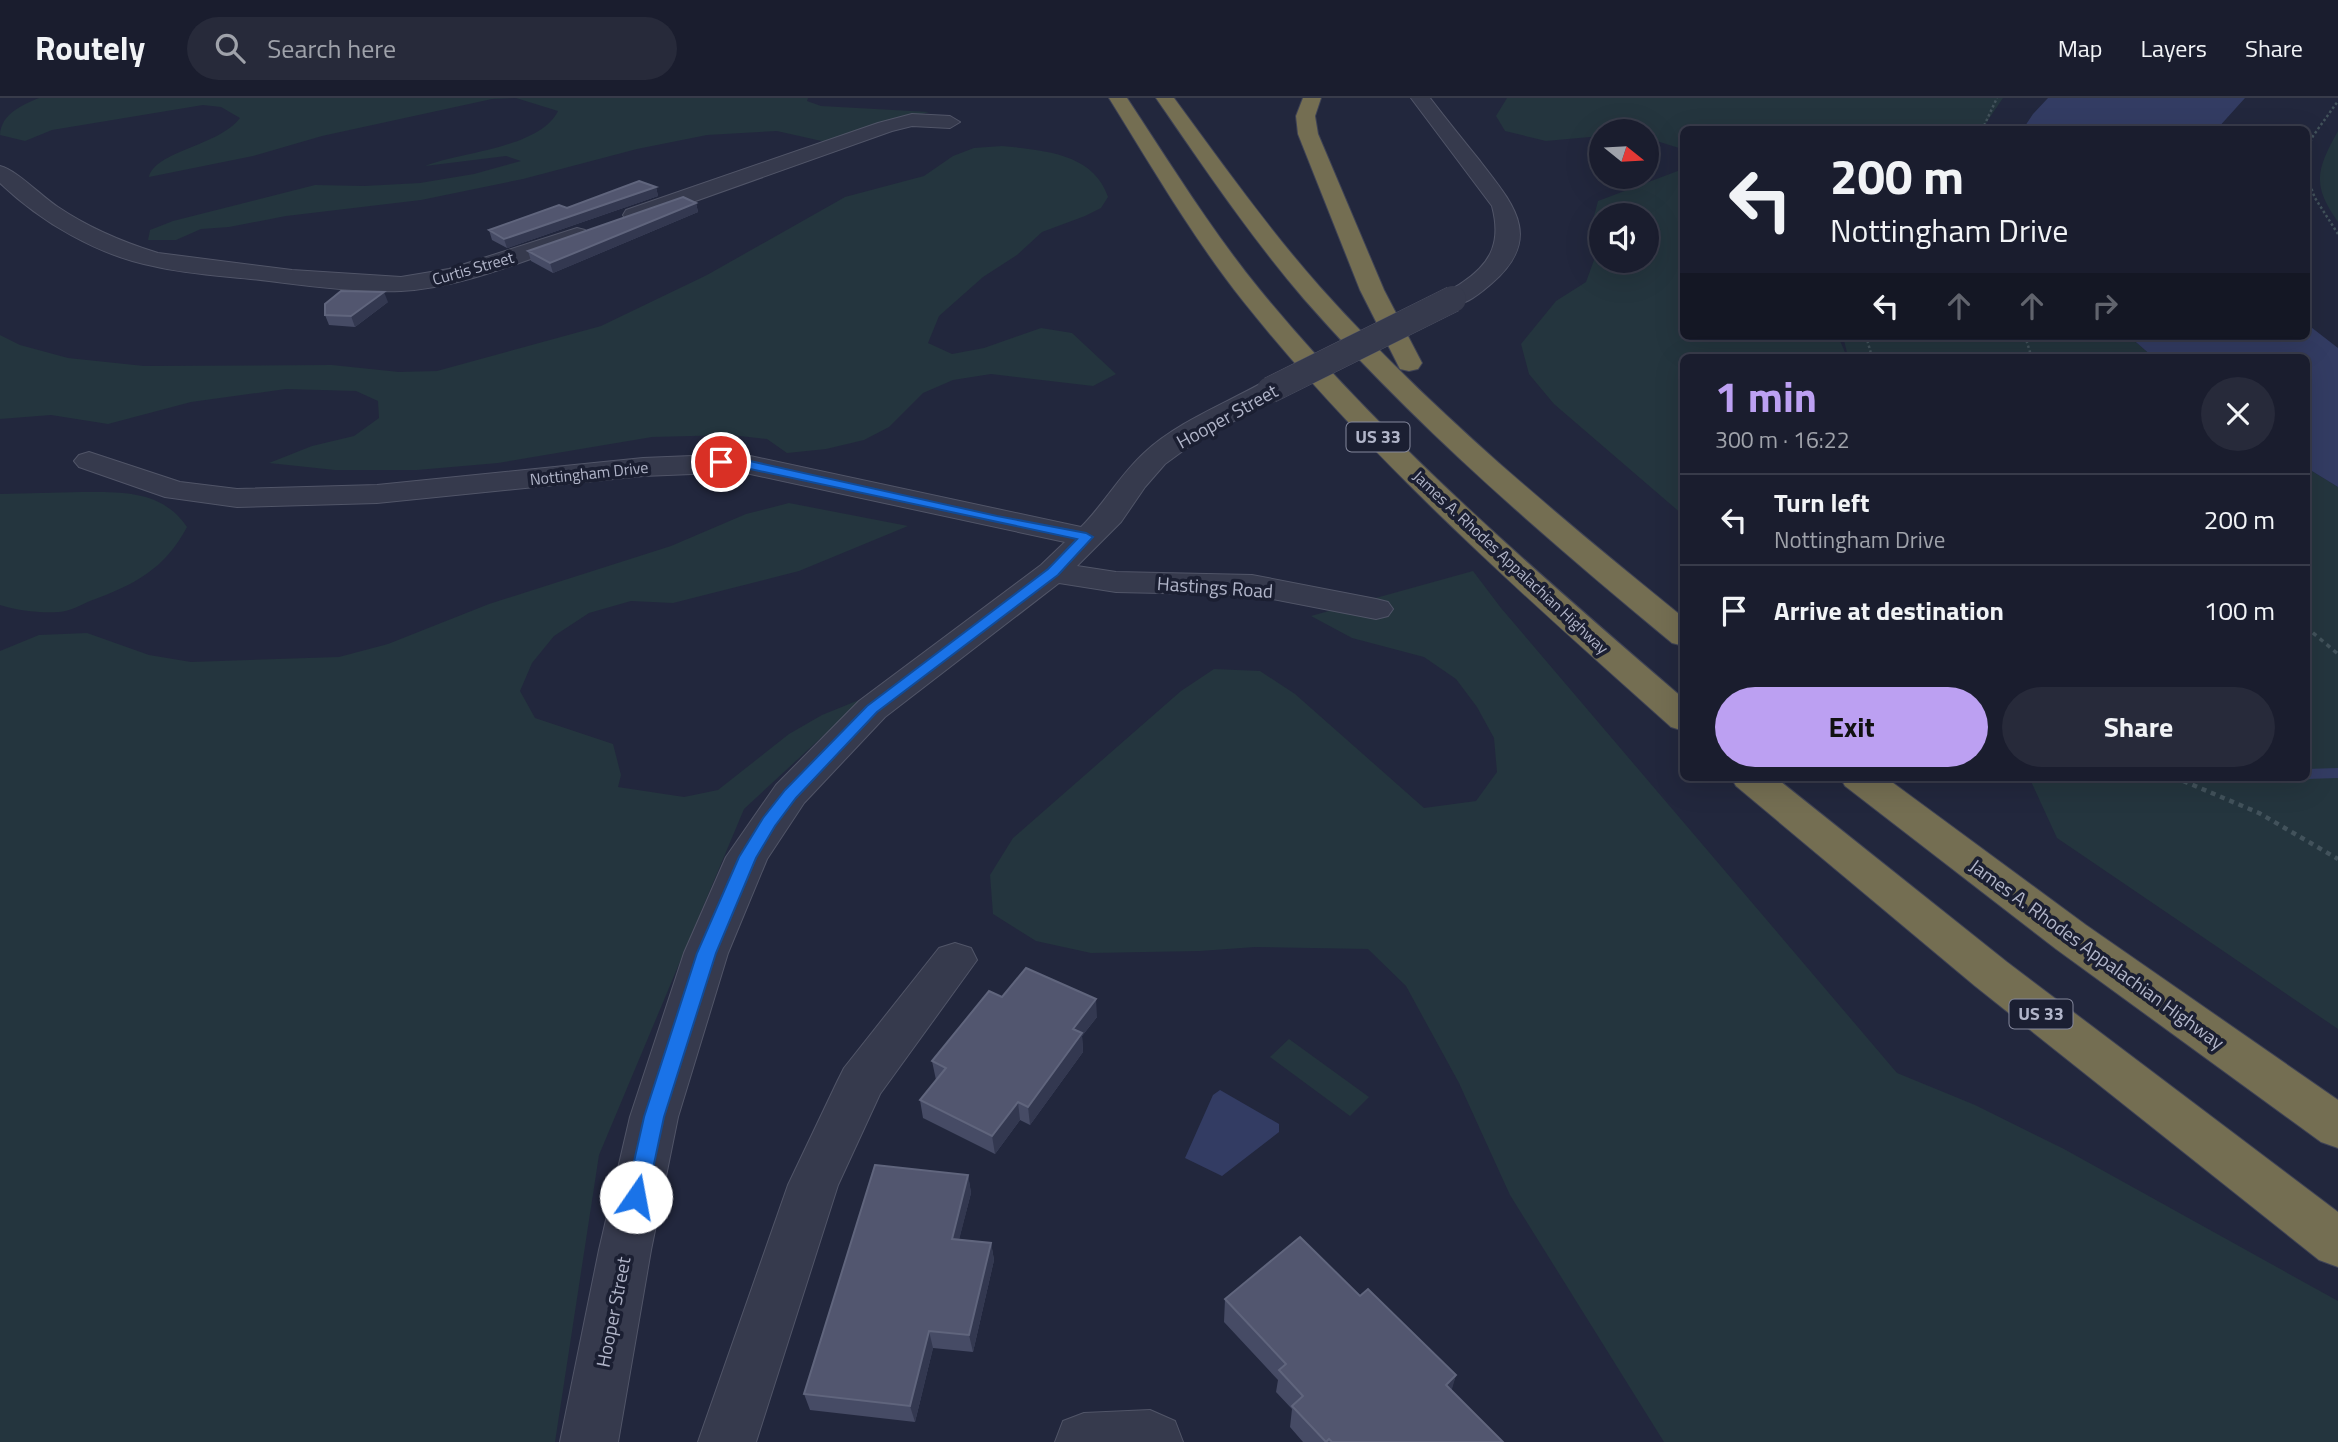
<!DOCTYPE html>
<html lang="en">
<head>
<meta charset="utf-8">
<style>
  :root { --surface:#1a1d2e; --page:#272a3a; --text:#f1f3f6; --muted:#9fa2aa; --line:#383b4a; --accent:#bca0f2 }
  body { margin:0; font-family:"Titillium Web",sans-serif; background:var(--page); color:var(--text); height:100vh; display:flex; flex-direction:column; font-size:26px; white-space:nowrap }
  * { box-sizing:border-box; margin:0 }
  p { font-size:23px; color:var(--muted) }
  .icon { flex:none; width:38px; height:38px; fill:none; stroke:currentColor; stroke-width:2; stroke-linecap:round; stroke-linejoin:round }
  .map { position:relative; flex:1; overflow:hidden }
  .drawer { position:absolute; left:1680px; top:256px; width:630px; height:427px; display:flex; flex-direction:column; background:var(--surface); border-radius:10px; box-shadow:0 7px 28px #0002,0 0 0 2px var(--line) }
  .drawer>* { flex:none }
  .hud { position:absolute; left:1680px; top:28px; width:630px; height:214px; border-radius:10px; box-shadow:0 7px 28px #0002,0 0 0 2px var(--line); background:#1a1d2e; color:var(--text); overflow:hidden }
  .needle { width:46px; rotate:108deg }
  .buttons { position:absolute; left:1589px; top:21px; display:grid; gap:14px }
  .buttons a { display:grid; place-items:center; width:70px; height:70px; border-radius:50%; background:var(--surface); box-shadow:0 7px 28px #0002,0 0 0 2px var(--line); font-size:35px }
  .pin { position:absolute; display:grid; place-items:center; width:60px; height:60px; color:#fff; margin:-30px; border:4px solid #fff; border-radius:50%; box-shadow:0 2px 7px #0007 }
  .me { position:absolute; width:77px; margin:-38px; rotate:12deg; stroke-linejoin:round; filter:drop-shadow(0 0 5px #0008) }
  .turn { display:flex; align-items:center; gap:24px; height:147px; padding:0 35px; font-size:32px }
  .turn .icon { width:91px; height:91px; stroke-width:2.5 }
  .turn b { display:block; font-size:49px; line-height:60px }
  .lanes { display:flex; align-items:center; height:66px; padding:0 35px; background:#0003; justify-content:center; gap:35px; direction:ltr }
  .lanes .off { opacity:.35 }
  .round { display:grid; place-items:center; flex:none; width:74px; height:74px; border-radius:37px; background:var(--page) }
  .headline { display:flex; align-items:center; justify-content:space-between; height:119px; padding:0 35px }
  h1 { font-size:42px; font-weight:700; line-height:52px; color:var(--accent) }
  .button { display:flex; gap:14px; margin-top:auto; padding:14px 35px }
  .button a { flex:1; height:80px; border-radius:42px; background:var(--accent); color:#111; font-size:28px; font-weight:700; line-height:80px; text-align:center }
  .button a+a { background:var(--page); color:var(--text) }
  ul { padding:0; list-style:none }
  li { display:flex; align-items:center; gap:21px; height:91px; padding:0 35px; border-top:2px solid var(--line) }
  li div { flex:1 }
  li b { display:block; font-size:26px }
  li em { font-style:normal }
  header { display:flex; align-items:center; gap:42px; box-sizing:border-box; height:98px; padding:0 35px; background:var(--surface); border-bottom:2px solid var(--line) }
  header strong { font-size:33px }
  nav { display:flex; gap:38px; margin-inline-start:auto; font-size:24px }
  .search { width:490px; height:63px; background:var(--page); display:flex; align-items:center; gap:18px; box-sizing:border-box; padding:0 24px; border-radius:38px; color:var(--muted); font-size:26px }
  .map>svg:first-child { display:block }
  .green { fill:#24353e; fill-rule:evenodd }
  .water { fill:#333c63 }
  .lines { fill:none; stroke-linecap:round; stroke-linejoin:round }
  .stream { stroke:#333c63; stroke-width:10 }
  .minor-casing { stroke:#515568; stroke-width:2 }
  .highway-casing { stroke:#3e4255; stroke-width:2 }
  .path-far2 { stroke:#42525b; stroke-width:2.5; stroke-dasharray:2.5 2.5; stroke-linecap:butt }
  .path-far1 { stroke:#42525b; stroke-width:3.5; stroke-dasharray:4.5 4.5; stroke-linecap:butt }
  .path { stroke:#42525b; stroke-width:4.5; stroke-dasharray:5 5; stroke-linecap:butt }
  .minor { fill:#363a4d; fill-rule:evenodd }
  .highway { fill:#746e52; fill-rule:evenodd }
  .minor-bridge-casing { stroke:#515568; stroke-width:27; stroke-linecap:butt }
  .minor-bridge { stroke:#363a4d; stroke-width:26 }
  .wall { fill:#464b65 }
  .shaded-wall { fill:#333850 }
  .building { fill:#52566f; stroke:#60657d; stroke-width:2 }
  .route { fill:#1a73e8; stroke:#114b97; stroke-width:2 }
  .labels { text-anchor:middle; stroke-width:7; stroke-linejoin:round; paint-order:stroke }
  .far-street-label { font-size:16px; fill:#b1b5c9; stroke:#1b1f32 }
  .shield { fill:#1b1f32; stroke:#84889c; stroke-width:2 }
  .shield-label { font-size:18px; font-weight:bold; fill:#b1b5c9 }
  .street-label { font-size:19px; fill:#b1b5c9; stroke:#1b1f32 }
</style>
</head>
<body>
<header>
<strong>Routely</strong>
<div class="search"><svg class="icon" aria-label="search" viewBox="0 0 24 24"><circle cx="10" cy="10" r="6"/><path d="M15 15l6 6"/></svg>Search here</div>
<nav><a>Map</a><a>Layers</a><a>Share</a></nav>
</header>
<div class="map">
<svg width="2338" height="1344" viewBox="0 0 2338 1344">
  <rect width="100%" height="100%" fill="#22273d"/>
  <path class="green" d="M39 0H808L807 3 821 8 929 14 826 44 777 33 707 37 637 51 523 81 421 102 286 118 229 129 201 131 176 142H148L150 132 173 123 315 87 364 88 420 85 474 76 521 63 506 58 425 68C461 54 540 50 558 13L516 0 492 1 322 38 253 58 149 79C155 53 219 48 240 20L221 9 203 7 52 32 25 43 0 37C1 16 22 7 39 0Z
    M1507 0H2003L1982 31 1684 32 1683 57 1679 50 1647 40V33H1601V38L1546 43 1505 33 1496 18Z
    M2338 33V124C2311 86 2317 71 2338 33Z
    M1002 48C1042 52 1094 55 1108 99L1101 110 1085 118 1042 134 1017 157 983 179 939 218 928 245 952 256 984 250 1041 230 1072 235 1116 276 1093 288 991 276 953 282 923 295 889 329 864 342 826 351 787 355 767 341 731 337 652 339 498 365 417 372H335L269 365 312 348 354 338 379 320 378 303 356 293 286 291 191 304 108 326 51 317 0 321V237L20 247 68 260 144 268 332 267 399 274 437 273 601 228 707 177 845 99 924 78 953 58 974 50Z
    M1683 71 1684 238H1838L1847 259H1684L1683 417 1554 306 1529 276 1521 246 1556 203 1586 184 1594 162 1593 122 1598 103ZM1601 117H1647V163H1601Z
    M1843 238H2129L2153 259H1848Z
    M2307 370 2338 389V931L2057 740 2029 679H2306Z
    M82 394C122 394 162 392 187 429 165 471 134 487 90 503 81 507 70 513 59 514 39 515 19 513 0 507V396Z
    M789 405 908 428 799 473 673 505 631 503 589 515 554 538 532 565 520 593 535 620 613 646 621 677 618 689 684 699 718 692 789 636 822 617 864 600 744 711 599 1057 555 1344H0V553L39 537 87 535 149 557 191 564 339 559 388 546 489 506 671 448 746 416Z
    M1473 473 1501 510 1897 975 1975 1007 2064 1051 2338 1203V1344H1664L1510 1097 1459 985 1406 888 1368 851 1255 849 1200 853 1091 855 1036 843 993 816 990 777 1013 740 1181 593 1214 571 1260 573 1295 596 1424 710 1476 703 1497 674 1494 640 1477 609 1456 581 1424 559 1352 540 1311 518Z
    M1289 941 1369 999 1350 1018 1270 959Z"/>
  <path class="water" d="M2048 0H2245L2217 31H2023L2033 16Z
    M2307 226 2338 250V389L2307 370 2306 259H2153L2129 238H2306Z
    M1220 992 1279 1026V1034L1222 1078 1185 1060 1213 997Z"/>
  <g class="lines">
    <path class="stream" d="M2306 676 2338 675"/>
    <defs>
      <path id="minor" d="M1411 0H1430C1446 21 1463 42 1480 63 1513 106 1545 140 1491 186 1478 197 1462 211 1444 206L1441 201C1446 193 1455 190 1463 184 1493 164 1501 142 1492 108Z
        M912 16 950 18 960 24 950 30 912 28 892 33 642 122H626L623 117 626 112 878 25Z
        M0 68C17 72 42 99 58 109 89 130 123 144 158 155L292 172 401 179 449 171 577 130 585 132 588 137 585 142C526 161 464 190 401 193 363 195 307 188 269 183 230 178 190 177 153 168 97 157 41 124 0 85Z
        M1270 284 1280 286 1284 292 1280 298 1195 344 1165 366 1145 389 1121 424 1077 468 1116 474 1252 477 1376 501 1388 504 1393 511 1388 518 1376 521 1252 497 1116 494 1059 485 885 619 804 705 767 761 728 855 678 1019 651 1152 618 1344H560L599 1152 630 1019 684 855 726 759 776 687 859 603 1041 467 1065 444 741 374 643 378 377 405 237 409 165 399 79 369 74 363 79 357 89 354 180 384 237 391 377 387 643 360 741 356 1081 429C1104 406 1120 377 1144 355 1176 325 1222 307 1260 286Z
        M955 845 971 850 977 862 880 996 838 1087 756 1344H698L788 1087 837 984 844 970 939 850Z
        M1150 1312 1175 1323 1183 1344H1055L1063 1323 1084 1315Z"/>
      <path id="highway" d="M1109 0H1127C1170 65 1211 132 1260 192 1385 344 1535 473 1684 601V633L1671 629C1521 495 1369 361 1243 203 1193 140 1152 69 1109 0Z
        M1156 0H1174C1221 64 1267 129 1320 189 1429 311 1557 417 1684 520V548L1672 545C1543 438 1414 327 1304 201 1250 138 1203 68 1156 0Z
        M1303 0H1321L1315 18 1318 36 1384 192 1422 265 1418 271 1409 273 1400 271 1360 192 1298 36 1296 18Z
        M1731 679H1775L2007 864 2338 1114V1169L2319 1162 1975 888 1736 688Z
        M1840 679H1885L2086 827 2338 1002V1050L2321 1044 2056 851 1845 688Z"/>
    </defs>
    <use href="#minor" class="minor-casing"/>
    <use href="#highway" class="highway-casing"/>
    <path class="path-far2" d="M1982 32 1997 0
      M2306 53 2313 38 2338 3
      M2306 77 2315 100 2338 136
      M1866 238 1872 259
      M2025 238 2030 254 2028 259"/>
    <path class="path-far1" d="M2306 529 2338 556"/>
    <path class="path" d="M2174 679 2259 715 2338 761"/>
    <use href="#minor" class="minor"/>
    <use href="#highway" class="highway"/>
    <defs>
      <path id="minor-bridge" d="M1270 292 1453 201"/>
    </defs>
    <use href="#minor-bridge" class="minor-bridge-casing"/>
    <use href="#minor-bridge" class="minor-bridge"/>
  </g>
  <path class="wall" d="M656 89 658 98 507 150 492 142 489 132 567 110Z
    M696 105 698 114 553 175 531 163 528 153Z
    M388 204 355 229 329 227 325 217Z
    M1002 899 1097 919 1082 938 1083 954 1030 1027 1020 1022 995 1056 923 1020 920 1002 936 982 932 963Z
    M968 1077 971 1095 959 1141 991 1145 994 1162 973 1254 933 1250 915 1324 810 1312 804 1296Z
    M1360 1198 1456 1277 1451 1292 1503 1344H1303L1290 1329 1292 1311 1276 1294 1278 1282 1224 1224 1225 1201Z"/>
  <path class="shaded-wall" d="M656 89 658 98 507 150 504 141Z
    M696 105 698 114 553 175 550 165Z
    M384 194 388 204 355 229 351 218Z
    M1096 901 1097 919 1082 938 1083 954 1030 1027 1028 1009 1073 931Z
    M1018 1004 1020 1022 995 1056 992 1038Z
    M968 1077 971 1095 955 1158 952 1141Z
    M991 1145 994 1162 973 1254 969 1237Z
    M929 1233 933 1250 915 1324 910 1308Z
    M1456 1277 1450 1298 1446 1287Z"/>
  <path class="building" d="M639 83 656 89 504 141 489 132 559 107 567 110Z
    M683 99 696 105 550 165 528 153Z
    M341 193 384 194 351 218 325 217V206Z
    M1026 870 1096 901 1073 931 1082 935 1028 1009 1018 1004 992 1038 920 1002 946 970 932 963 989 893 1002 899Z
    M875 1067 968 1077 952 1141 991 1145 969 1237 929 1233 910 1308 804 1296Z
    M1300 1139 1360 1198 1368 1191 1456 1277 1446 1287 1503 1344H1332L1329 1341 1326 1344 1292 1308 1303 1298 1279 1272 1286 1266 1225 1201Z"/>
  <path class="route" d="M721 360 741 361 997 418 1086 435 1093 439 1058 477 877 614 796 700 775 728 756 760 716 855 664 1019 647 1099 644 1105 636 1108 629 1105 626 1099 644 1019 697 855 739 759 763 720 785 692 867 608 1048 471 1077 441 741 369 717 366V361Z"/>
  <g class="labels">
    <g class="far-street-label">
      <text transform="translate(473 170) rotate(-16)" y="6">Curtis Street</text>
      <text transform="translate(589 375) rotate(-6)" y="6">Nottingham Drive</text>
      <text transform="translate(1511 464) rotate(43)" y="6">James A. Rhodes Appalachian Highway</text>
    </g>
    <g class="shield">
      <rect x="1346.5" y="324.5" width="63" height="29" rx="5"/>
      <rect x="2009.5" y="901.5" width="63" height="29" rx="5"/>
    </g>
    <g class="shield-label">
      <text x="1378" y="345">US 33</text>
      <text x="2041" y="922">US 33</text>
    </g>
    <g class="street-label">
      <text transform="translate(1227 318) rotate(-29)" y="7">Hooper Street</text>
      <text transform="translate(1215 489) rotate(4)" y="7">Hastings Road</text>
      <text transform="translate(2097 856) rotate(36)" y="7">James A. Rhodes Appalachian Highway</text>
      <text transform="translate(613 1214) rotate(-79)" y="7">Hooper Street</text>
    </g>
  </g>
</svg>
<div class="buttons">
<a><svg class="needle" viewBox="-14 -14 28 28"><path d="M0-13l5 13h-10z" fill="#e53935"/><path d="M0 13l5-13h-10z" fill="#9fa2aa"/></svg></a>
<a><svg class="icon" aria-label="sound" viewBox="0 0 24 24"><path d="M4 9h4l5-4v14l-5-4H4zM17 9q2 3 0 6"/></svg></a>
</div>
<div class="pin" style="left:721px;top:364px;background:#d93025"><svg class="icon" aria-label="arrive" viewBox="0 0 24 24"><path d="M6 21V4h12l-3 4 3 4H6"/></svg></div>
<svg class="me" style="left:636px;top:1099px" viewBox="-20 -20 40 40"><circle r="19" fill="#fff"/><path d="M0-13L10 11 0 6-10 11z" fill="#1a73e8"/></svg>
<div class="hud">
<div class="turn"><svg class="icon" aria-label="left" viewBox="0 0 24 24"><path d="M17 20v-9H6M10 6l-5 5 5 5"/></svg><div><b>200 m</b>Nottingham Drive</div></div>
<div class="lanes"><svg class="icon" aria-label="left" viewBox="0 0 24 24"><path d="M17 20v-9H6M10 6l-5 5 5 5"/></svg><svg class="icon off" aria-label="ahead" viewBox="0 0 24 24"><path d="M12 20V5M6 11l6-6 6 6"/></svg><svg class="icon off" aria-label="ahead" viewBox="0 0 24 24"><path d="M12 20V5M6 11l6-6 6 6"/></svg><svg class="icon off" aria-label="right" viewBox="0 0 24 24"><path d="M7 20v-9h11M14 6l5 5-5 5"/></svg></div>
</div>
<section class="drawer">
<div class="headline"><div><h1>1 min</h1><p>300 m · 16:22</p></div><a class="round"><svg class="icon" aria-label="close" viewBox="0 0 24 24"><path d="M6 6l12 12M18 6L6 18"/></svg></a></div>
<ul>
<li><svg class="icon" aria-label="left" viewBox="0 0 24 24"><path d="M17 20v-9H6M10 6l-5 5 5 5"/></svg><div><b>Turn left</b><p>Nottingham Drive</p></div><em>200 m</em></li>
<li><svg class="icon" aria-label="arrive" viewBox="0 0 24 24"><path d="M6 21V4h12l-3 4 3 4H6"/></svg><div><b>Arrive at destination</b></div><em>100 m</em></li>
</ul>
<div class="button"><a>Exit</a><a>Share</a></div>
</section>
</div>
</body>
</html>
